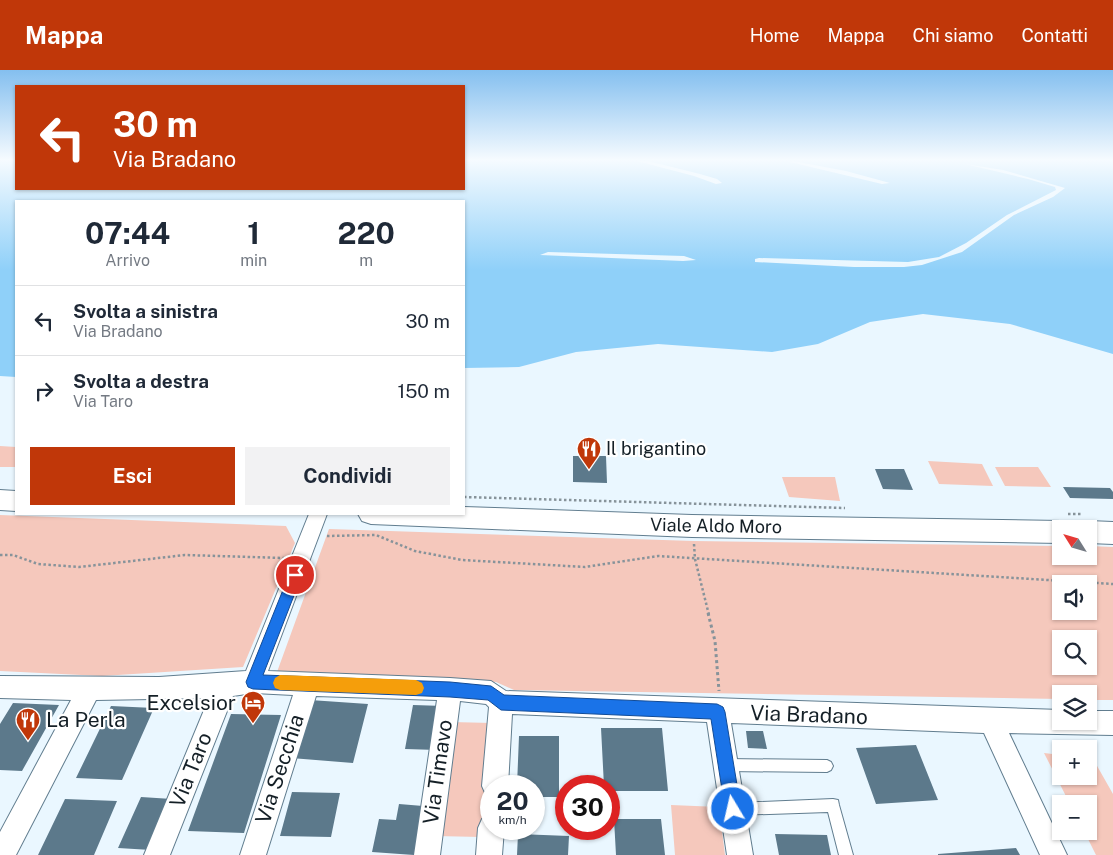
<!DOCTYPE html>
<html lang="it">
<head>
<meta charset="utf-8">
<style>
  :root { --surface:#fff; --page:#f2f2f3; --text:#1f2937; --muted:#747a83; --line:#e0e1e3; --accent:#c03709 }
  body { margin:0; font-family:"Public Sans",sans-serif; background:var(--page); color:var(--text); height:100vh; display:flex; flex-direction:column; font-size:19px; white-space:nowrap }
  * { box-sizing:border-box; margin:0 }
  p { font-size:16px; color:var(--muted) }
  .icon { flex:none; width:28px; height:28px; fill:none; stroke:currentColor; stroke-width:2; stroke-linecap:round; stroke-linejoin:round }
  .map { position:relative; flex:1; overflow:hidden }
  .sheet { position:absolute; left:15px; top:130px; width:450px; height:315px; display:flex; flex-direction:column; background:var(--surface); border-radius:0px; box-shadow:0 1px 4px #0004 }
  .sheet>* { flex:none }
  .hud { position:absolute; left:15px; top:15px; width:450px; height:105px; border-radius:0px; box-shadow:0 1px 4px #0004; background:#c03709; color:#fff; overflow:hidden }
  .needle { width:32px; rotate:307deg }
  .tools { position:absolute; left:1052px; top:450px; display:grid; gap:10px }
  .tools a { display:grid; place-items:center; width:45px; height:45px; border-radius:0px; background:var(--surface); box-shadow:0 1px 4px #0004; font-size:25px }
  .speed { position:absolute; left:480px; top:705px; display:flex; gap:10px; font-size:25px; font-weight:700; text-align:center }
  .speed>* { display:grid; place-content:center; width:65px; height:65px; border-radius:50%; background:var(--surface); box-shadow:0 1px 4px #0004; line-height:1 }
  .speed small { font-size:12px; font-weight:400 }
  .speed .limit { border:8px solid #d22; background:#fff; color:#111 }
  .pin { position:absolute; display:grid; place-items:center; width:42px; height:42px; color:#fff; margin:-21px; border:2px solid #fff; border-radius:50%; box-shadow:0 1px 5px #0007 }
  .me { position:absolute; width:55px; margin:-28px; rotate:351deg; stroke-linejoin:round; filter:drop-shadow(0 0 4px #0008) }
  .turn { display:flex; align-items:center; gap:18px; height:105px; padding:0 15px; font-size:22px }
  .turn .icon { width:65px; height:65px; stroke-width:2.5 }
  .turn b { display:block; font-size:35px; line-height:42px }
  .eta { display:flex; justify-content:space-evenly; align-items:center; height:85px; text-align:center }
  .eta b { font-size:30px; font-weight:700; line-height:35px }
  .primary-button { display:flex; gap:10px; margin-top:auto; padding:10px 15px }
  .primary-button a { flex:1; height:58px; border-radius:0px; background:var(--accent); color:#fff; font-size:20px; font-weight:700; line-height:58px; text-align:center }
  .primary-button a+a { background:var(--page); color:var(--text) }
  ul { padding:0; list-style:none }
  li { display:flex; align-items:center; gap:15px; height:70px; padding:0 15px; border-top:1px solid var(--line) }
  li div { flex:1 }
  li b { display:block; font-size:19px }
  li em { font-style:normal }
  header { display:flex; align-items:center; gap:30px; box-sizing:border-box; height:70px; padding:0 25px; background:var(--accent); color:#fff }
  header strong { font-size:24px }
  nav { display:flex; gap:28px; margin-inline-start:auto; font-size:18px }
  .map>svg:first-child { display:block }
  .green { fill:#f5c8bc; fill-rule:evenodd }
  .water { fill:#8fd0f9 }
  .pier { fill:#eaf7ff }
  .building { fill:#5c798b }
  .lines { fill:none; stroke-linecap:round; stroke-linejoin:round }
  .lane-casing { stroke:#617d8f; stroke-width:2 }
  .street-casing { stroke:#617d8f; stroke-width:2 }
  .secondary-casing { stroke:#617d8f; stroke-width:2 }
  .path-far1 { stroke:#87939a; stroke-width:2.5; stroke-dasharray:2.5 2.5; stroke-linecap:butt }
  .path { stroke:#87939a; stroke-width:3; stroke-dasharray:3 3; stroke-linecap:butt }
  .lane { fill:#fff; fill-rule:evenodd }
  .street { fill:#fff; fill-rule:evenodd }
  .secondary { fill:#fff; fill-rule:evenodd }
  .route { fill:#1a73e8; stroke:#114b97 }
  .slow { fill:#f59e0b }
  .labels { text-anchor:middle; stroke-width:4.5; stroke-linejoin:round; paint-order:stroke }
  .poi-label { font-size:18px; fill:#141f26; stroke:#fff; text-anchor:start }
  .street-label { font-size:18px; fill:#141f26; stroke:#fff }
  .near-poi-label { font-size:21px; fill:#141f26; stroke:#fff; text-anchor:end }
  .near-street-label { font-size:21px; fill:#141f26; stroke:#fff }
</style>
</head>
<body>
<header>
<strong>Mappa</strong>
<nav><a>Home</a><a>Mappa</a><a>Chi siamo</a><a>Contatti</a></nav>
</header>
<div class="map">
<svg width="1113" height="785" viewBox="0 0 1113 785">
  <rect width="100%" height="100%" fill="#eaf7ff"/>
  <path class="green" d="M0 376 16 377V397H0Z
    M928 391 982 394 993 416 939 414Z
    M995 397H1038L1051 417 1005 416Z
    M782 407H835L840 431 789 427Z
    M0 445 286 456 295 473 243 597 102 606 0 601Z
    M329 459 694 471 1061 476V486H1089V476L1113 477V630H1089V624H1061V629L514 620 496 612 277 602ZM1061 514H1089V541H1061ZM1061 569H1089V596H1061Z
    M451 652 492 653 481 767 435 766Z
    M1044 683 1061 685V706H1089V687H1092L1113 724V785H1096L1084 761H1089V734H1070Z
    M671 735 719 737 725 785H675Z"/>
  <path class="water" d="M0 90H16V119H464V90H1113V284L1010 254 923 244 870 252 818 274 772 282 658 274 576 282 519 297 464 298V131H16V307L0 306Z"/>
  <path class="pier" d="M633 90 648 91 700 104 717 109 722 113 716 114 694 106Z
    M793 91 846 101 890 113 882 114 790 92Z
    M965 94 1003 100 1065 118 1053 127 1014 145 962 182 922 195 904 197H854L755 192V189L759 188 908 192 939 187 966 173 1007 145 1056 120 1055 117 1028 109Z
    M548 182 684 186 696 190 683 191 540 185Z"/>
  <path class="building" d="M573 386H606L607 413 573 412Z
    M875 399H904L913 420 883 419Z
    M1063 417 1110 418 1113 422V429L1070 428Z
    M310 630 368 634 353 693 291 688Z
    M13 633 59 635 22 701 0 700V654Z
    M413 635 444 636 437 680 405 679Z
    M111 636 154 638 122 710 76 708Z
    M231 644 281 645 244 763 188 761Z
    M601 658H662L668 721H609V716H604Z
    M746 661H763L767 679 748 678Z
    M519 666H559V727H534V716H517Z
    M916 675 938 730 876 734 856 678Z
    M292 722 340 723 331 767 280 766Z
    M141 727 172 729 151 780 118 778Z
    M65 729 117 731 94 785H38Z
    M399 734 423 736 414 785 372 782 379 749 396 750Z
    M614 749H661L665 785H616Z
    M518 764 569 766 568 785H517Z
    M775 764 827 765 831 785H779Z
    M1016 778 1020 785H938V784Z"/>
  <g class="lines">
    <defs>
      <path id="lane" d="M726 689 827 690 831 692 833 696 831 700 827 702 726 701 722 699 720 695 722 691Z
        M833 729 838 730 839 735 853 785H839L828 742 735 745 730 744 729 739 730 734 735 733Z"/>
      <path id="street" d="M309 444H327L268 601 450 608 491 611 506 621 1061 640V651H1089V641H1113V665L1009 663 1067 785H1040L984 663 731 653 753 785H727L707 652 512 644 508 716H491V727L486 725 482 716 489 637 486 634 460 631 440 785H414L437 630 316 626 266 785H240L293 625 253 623 233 626 170 785H144L209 628 96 630 16 785H0V762L71 630 0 628V606L159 607 246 601Z
        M491 745V759H504L502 785H476L478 758 482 749Z"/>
      <path id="secondary" d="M0 420 16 421V441L0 440Z
        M464 437 692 445 1061 451 1070 454 1072 459H1061V473L692 467 371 454 362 451 358 444H464Z
        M1089 451 1113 452V474L1089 473V459H1078L1080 454Z"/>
    </defs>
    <use href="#lane" class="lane-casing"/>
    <use href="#street" class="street-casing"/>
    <use href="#secondary" class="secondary-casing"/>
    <path class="path-far1" d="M464 427 845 438
      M1068 444H1082
      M327 466 376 465 415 481 462 490 585 497 658 486 1113 514
      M694 474 695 489 709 545
      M0 485H13L38 494 79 497 185 485 284 488"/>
    <path class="path" d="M708 543 715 571 719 621"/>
    <use href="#lane" class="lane"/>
    <use href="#street" class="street"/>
    <use href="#secondary" class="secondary"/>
  </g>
  <linearGradient id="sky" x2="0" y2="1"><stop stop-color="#84bfef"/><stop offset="0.45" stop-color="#f6fbff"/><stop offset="1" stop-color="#f6fbff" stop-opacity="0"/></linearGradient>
  <rect width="1113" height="200" fill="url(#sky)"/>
  <path class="route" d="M295 499 300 501 302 505 263 605 450 612 491 616 504 625 717 634 723 637 725 642 741 739 739 745 733 747 727 745 725 739 711 649 501 640 488 630 450 627 253 619 248 617 246 612 289 505 290 501Z"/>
  <path class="slow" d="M280 605 416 610 422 613 424 618 422 623 416 625 280 620 275 618 273 613 275 608Z"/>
  <defs>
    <symbol id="restaurant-pin" viewBox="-11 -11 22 30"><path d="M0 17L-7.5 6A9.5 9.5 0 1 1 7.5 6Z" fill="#c03709" stroke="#fff"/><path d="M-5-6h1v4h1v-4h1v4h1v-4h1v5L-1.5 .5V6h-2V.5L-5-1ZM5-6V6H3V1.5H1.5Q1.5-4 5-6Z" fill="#fff"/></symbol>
    <symbol id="hotel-pin" viewBox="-11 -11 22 30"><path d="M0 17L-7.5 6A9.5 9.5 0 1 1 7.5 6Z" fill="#c03709" stroke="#fff"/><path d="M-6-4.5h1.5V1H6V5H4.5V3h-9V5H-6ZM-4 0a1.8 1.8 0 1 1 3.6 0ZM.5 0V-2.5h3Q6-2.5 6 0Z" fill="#fff"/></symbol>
  </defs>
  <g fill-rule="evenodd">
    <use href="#restaurant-pin" x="575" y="365" width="28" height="38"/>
    <use href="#hotel-pin" x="239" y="619" width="28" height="38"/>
    <use href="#restaurant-pin" x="14" y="636" width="28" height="38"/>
  </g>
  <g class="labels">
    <g class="poi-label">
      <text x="606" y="385">Il brigantino</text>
    </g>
    <g class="street-label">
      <text transform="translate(716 456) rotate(1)" y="6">Viale Aldo Moro</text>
    </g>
    <g class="near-poi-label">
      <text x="236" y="640">Excelsior</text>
      <text x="46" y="657" text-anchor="start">La Perla</text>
    </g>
    <g class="near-street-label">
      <text transform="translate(809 645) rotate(2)" y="7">Via Bradano</text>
      <text transform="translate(280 699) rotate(-72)" y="7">Via Secchia</text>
      <text transform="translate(191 700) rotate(-68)" y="7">Via Taro</text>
      <text transform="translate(438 702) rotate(-82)" y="7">Via Timavo</text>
    </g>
  </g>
</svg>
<div class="tools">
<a><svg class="needle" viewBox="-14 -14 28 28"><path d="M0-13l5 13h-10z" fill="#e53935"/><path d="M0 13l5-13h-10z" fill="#747a83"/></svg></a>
<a><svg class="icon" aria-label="sound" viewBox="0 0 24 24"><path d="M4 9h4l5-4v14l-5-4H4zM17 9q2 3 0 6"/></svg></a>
<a><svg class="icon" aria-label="search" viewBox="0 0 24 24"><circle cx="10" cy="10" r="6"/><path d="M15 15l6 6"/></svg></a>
<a><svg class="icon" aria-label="layers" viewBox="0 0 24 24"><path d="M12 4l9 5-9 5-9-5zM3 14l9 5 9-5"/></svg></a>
<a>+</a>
<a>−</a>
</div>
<div class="speed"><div>20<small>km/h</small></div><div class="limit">30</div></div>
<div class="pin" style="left:295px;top:505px;background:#d93025"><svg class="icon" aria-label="arrive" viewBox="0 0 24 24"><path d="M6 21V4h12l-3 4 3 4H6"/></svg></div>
<svg class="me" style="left:733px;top:739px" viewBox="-20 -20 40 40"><circle r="17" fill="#1a73e8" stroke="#fff" stroke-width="3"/><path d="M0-11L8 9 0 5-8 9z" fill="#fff"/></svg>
<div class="hud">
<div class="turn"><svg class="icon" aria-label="left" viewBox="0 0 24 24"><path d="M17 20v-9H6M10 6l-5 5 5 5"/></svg><div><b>30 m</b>Via Bradano</div></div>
</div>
<section class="sheet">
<div class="eta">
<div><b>07:44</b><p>Arrivo</p></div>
<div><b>1</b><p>min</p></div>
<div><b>220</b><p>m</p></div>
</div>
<ul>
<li><svg class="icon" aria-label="left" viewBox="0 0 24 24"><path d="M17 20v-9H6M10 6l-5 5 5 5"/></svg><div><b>Svolta a sinistra</b><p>Via Bradano</p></div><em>30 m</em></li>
<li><svg class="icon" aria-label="right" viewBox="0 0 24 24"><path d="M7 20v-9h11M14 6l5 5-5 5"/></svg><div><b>Svolta a destra</b><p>Via Taro</p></div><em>150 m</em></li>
</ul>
<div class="primary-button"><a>Esci</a><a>Condividi</a></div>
</section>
</div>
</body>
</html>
